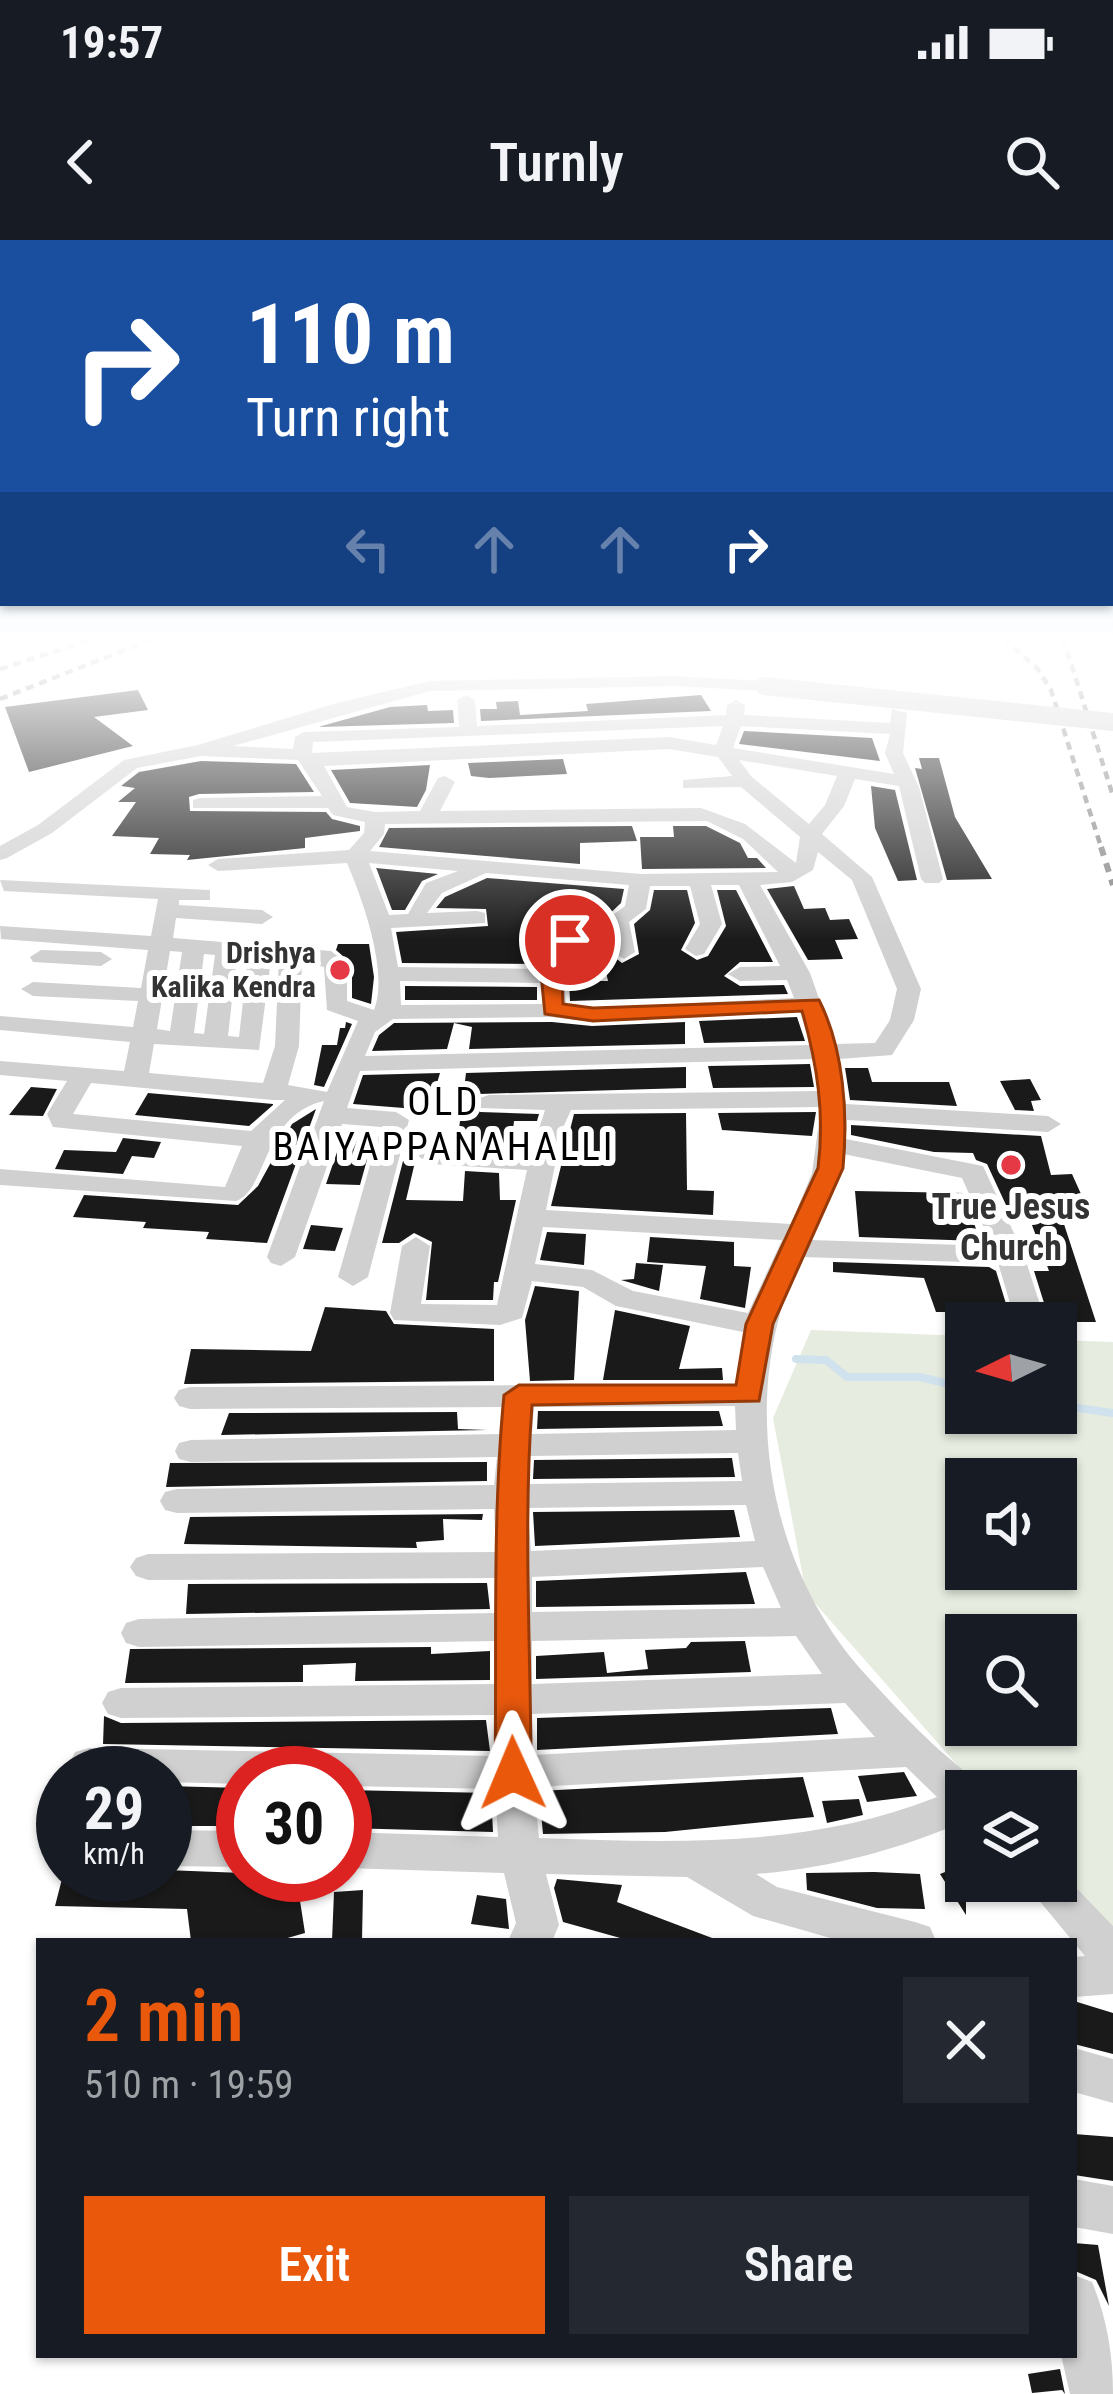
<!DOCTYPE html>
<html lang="en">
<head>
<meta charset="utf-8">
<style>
  :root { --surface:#171b24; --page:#242831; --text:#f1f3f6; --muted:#9ea1a6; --accent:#ea580c }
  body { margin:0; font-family:"Roboto Condensed",sans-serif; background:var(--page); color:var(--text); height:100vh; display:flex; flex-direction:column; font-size:45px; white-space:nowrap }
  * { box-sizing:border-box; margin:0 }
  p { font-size:39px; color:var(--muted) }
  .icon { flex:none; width:66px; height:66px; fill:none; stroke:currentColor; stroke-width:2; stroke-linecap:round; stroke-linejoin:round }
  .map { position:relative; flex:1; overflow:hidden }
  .details { position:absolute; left:36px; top:1698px; width:1041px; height:420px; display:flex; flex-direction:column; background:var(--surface); border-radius:0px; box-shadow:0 3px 9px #0004 }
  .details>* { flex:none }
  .guide { position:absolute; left:0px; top:0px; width:1113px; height:366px; box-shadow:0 3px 9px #0004; background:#1a4fa0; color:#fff; overflow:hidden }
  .needle { width:78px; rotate:265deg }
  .buttons { position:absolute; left:945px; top:1062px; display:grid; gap:24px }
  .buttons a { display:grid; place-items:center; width:132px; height:132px; border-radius:0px; background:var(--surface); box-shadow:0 3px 9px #0004; font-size:60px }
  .speed { position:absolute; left:36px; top:1506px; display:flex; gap:24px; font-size:60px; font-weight:700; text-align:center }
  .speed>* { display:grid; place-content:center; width:156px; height:156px; border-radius:50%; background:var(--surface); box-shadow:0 3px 9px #0004; line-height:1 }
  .speed small { font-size:30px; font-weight:400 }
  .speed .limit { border:18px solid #d22; background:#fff; color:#111 }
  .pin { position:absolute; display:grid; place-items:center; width:102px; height:102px; color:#fff; margin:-51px; border:6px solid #fff; border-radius:50%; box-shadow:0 3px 12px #0007 }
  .me { position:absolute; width:132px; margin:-66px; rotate:359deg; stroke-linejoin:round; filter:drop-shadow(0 0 9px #0008) }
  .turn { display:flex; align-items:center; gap:42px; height:252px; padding:0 48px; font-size:54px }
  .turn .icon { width:156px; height:156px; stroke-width:2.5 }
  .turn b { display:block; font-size:84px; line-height:102px }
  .lanes { display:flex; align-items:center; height:114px; padding:0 48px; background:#0003; justify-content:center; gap:60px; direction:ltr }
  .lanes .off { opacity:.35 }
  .round { display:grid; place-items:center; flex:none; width:126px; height:126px; border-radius:0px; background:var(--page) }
  .summary { display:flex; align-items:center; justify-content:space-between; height:204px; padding:0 48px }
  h1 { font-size:72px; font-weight:600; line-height:90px; color:var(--accent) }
  .primary-button { display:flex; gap:24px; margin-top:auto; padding:24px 48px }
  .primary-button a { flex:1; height:138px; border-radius:0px; background:var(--accent); color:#fff; font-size:48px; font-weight:600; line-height:138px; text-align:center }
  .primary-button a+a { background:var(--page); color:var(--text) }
  .status { display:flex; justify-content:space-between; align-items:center; height:84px; padding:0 60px; background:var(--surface); direction:ltr }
  .status svg { height:33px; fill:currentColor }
  header { display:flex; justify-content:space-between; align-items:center; height:156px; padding:0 48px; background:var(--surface); font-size:54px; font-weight:600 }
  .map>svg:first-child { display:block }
  .green { fill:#e6ecdf; fill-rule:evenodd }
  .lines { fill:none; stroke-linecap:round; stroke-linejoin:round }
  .stream { stroke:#cfe2ee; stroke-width:8 }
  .building { fill:#1a1a1a }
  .minor { fill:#d0d0d0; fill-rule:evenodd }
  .rail-far1 { stroke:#888; stroke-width:4.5; stroke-dasharray:8 6; stroke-linecap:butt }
  .rail { stroke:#888; stroke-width:6; stroke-dasharray:9 8; stroke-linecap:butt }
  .minor-bridge { stroke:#d0d0d0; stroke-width:18 }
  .route { fill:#ea580c; stroke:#983908; stroke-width:3 }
  .poi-dot { fill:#e63946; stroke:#fff; stroke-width:4.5 }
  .labels { text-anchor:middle; stroke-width:12; stroke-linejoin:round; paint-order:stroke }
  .far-poi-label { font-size:30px; font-weight:bold; fill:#333; stroke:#fff; text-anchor:end }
  .poi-label { font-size:36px; font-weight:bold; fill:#333; stroke:#fff }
  .neighbourhood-label { font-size:39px; letter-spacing:3px; fill:#000; stroke:#fff }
</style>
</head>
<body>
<div class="status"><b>19:57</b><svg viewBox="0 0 49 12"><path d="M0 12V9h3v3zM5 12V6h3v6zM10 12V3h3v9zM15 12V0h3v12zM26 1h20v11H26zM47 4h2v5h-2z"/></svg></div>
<header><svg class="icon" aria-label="back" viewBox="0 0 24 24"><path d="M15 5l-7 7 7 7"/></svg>Turnly<svg class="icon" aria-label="search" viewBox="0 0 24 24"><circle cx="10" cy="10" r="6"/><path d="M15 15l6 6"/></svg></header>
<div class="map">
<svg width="1113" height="2154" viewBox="0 0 1113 2154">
  <rect width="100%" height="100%" fill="#fff"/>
  <path class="green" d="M811 1090 966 1096V1173H1056V1100L1113 1102V1702L1056 1637V1551H980L806 1353 773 1178ZM966 1239H1056V1329H966ZM966 1395H1056V1485H966Z"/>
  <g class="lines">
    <path class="stream" d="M796 1119 826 1120 847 1137H920L966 1148
      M1056 1165 1113 1173"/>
  </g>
  <path class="building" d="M138 450 148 470 94 477 133 506 29 532 5 467Z
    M701 455 711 471 481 481 480 469H497L496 462 518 461 520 475 588 471 586 464Z
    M427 465 428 471 453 470 454 483 318 487 390 467Z
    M744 491 872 498 880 521 739 504Z
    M919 518H939L955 577 992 639 947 640 915 528 922 529Z
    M563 519 567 534 489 538 471 536 468 523Z
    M201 521 296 524 314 552 199 554 189 557 190 571 326 572 332 579 360 586V591L305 598V608L187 620 190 615 150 614 159 598 112 596 136 562H118L135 548 121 546 139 532Z
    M430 525 426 550 417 567 350 563 331 530Z
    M871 546 895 550 917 640 898 641 891 625 875 588Z
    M632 586 637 601 580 603V624L379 607 389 588Z
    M673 586H706L740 603 748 618H757L766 628 642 629 640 597H674Z
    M377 630 376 628 438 634 422 641 405 670H392Z
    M487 638 624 649 621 663 602 681 609 713 622 723 639 714 634 684 650 670 654 650H687L695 683 681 710 697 720 708 716 726 686 717 650H736L773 722H740L724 736 740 746 784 745 788 754 570 761 569 741H608L598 698 585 699 569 689 558 694 555 706 545 711 540 724 402 723 396 692 488 686 486 669 436 668 445 657Z
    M794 646 804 669 825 668 830 680 849 679 858 699 835 700 843 719 808 720 767 649Z
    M338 704H369L374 737 371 764 352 758V724L336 710Z
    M405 746 537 747V760H405Z
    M797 777 805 801 704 803 699 781Z
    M346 782 352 784 324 847 314 845 322 805H337L340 788H345Z
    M552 782 592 786 685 782V804L469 809 472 787 454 783 447 809 372 811 379 795 394 783Z
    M810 824 814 847 713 848 708 826Z
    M686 827V848L479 854 472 863 480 872 539 874 537 881H514L511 908 457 905 466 833Z
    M845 828H868L872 842H949L957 866 850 860Z
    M440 833 429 870 353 864 363 835Z
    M1030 839 1041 860 1031 861 1034 871 1015 870 1000 841Z
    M31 847 57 849 43 876 9 875Z
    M148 853 273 864V865L249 886 135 875Z
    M316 869 267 1003 206 999 209 992 143 988 146 982 73 977 84 955 238 965 258 946 292 884Z
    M816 872 812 896 722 890 718 873Z
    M686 873 687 950 714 951 713 975 551 966 574 874Z
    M851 885 1041 896 1051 935 1072 934 1090 974 1061 975 1096 1082H1050L1034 1031H1049L1029 977 1012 978 987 924 976 920 973 913 934 912 851 895Z
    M345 889 375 891 360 945 326 944Z
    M123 898 161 902 154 918 132 916 123 934 55 929 64 910 116 912Z
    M403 921 415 922 406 960 463 961 465 931 499 933 500 960H516L498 1042H494L493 1060H426L432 1002 414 993 399 1003H382Z
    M855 951 964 953 980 1001 859 997Z
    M311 985 343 988 335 1011 303 1009Z
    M547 992 586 994 584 1025 540 1020Z
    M650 997 734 1002V1026L751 1027 745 1068 700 1059 706 1026 647 1022Z
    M833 1022 989 1027 996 1031 1007 1067H955L957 1072H936L924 1038 833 1032Z
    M636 1023 663 1025 659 1051 621 1040 634 1039Z
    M535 1046 579 1051 574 1140 530 1141 525 1080Z
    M325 1067 386 1071 394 1084 494 1089V1141L184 1144 191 1109 311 1111Z
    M615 1070 690 1086 679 1129 722 1128 723 1140H603Z
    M538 1171H719L723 1186 537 1189Z
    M457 1172 458 1189 487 1190 221 1195 229 1173Z
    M732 1218 735 1237 533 1239 534 1220Z
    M487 1222V1241L166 1247 170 1223Z
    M734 1270 740 1297 535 1306 533 1272Z
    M483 1274 482 1280 443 1279 444 1300 416 1302 417 1308 184 1304 190 1277Z
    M746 1332 755 1364 536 1367V1341Z
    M487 1343 490 1369 186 1374 188 1344Z
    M745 1401 751 1432 536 1439V1416L604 1412 607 1433 648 1429 645 1410 686 1408 691 1402Z
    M431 1407V1414L490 1411V1440L355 1441 356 1423 303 1425V1442L125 1443 130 1409Z
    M831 1468 838 1494 537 1510V1478Z
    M104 1476 121 1483 486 1480 490 1511 103 1504Z
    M904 1532 917 1556 867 1562 858 1536Z
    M803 1537 814 1577 665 1592 543 1594 539 1551Z
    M165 1546 243 1548V1560L225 1562 219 1586H165Z
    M345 1550 491 1553 493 1592 345 1588Z
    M859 1559 863 1575 827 1583 822 1561Z
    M966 1624V1641L1009 1642 966 1659V1675L940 1634Z
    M165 1630 296 1635 305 1693 277 1701H191L187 1669 55 1666 63 1635H165Z
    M874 1632 920 1634 925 1669 877 1668 807 1650 806 1633Z
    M557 1639 622 1645 617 1662 720 1701H631L563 1682 554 1648Z
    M363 1650 362 1701H332L334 1652Z
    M477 1655 506 1659 509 1689 471 1684Z
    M1074 1761 1113 1773V1814L1074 1804Z
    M1074 1894 1113 1897V1941L1074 1935Z
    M1074 2003 1098 2005 1109 2066 1096 2040 1075 2031Z
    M1060 2129 1065 2154 1062 2150 1032 2153 1028 2134Z"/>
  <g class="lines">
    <path class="minor" d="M675 436 764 441 773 446 764 451 675 446 430 451 233 506 293 509 295 497 304 492 459 487 457 460 466 455 475 460 477 486 726 475 727 465 736 460 745 465 744 475 890 483 892 469 907 473 903 513 919 547 943 639 939 643H925L921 639 899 546 855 539 844 566 822 594 872 637 921 749 914 780 892 815 839 819 846 864 1048 876 1061 884 1048 892 847 880 846 899 983 926 1024 1015 1046 1083H1016L998 1023 802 1017C736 1149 766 1327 866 1435 888 1459 911 1484 936 1507 951 1521 971 1534 982 1551H966V1581C896 1610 831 1628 756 1634L777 1647 915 1682 930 1687 936 1701H841L753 1676 687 1637 546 1634 559 1685 552 1701H508L516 1683 504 1633 345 1628V1592L498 1597 495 1549 345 1546V1533H243V1544L165 1542V1533H74L69 1524 75 1512 89 1508 494 1516V1475L121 1478 108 1474 102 1463 108 1452 121 1448 495 1444V1401L139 1407 126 1403 121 1393 126 1383 139 1379 496 1373V1338L148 1340 136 1336 130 1327 136 1318 148 1314 496 1312 494 1269 177 1273 165 1270 160 1261 165 1252 177 1249 494 1245 497 1217 191 1222 179 1219 175 1211 179 1203 191 1200 499 1194 502 1167 190 1169 179 1166 174 1158 179 1150 190 1147 736 1144 743 1092 616 1066 583 1047 532 1041 522 1078 500 1085 394 1080 390 1073 402 1006 416 997 430 1006 421 1064 497 1065 527 930 431 924 418 916 431 908 531 914 545 870 480 868 476 863 480 858 489 855 819 851 814 819 360 831 347 868 396 872 409 880 368 1037 353 1046 338 1037 381 887 342 884 295 1017 281 1026 271 1023 267 1017 324 861C262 875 267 951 236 961L0 945V929L225 947 242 906 53 887 47 874 67 841 0 835V821L124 831 130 802 0 790V776L133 787 138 761 33 756 21 749 33 742 141 748 148 710 1 699 0 686 151 696 158 659 4 651 0 640 210 650V660H179V665L262 670 273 677 262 684 176 678 173 698 331 711 347 724V761L374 770C389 733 363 660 347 623L218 631 208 625 218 619 349 610 364 593 365 582 333 575 328 568H193V560L200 558 322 556 298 520 201 516 137 528 52 593 7 618 0 620V606L38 585 124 520 198 505 337 463 430 441ZM723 486 716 505 669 497 312 513 313 502ZM741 486 890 494 885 513 894 534 733 508ZM669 509 718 517 732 536 683 540V548L741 547 800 597 796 623 745 584 701 568 440 571 455 542 445 536 438 538 420 571 375 572 347 567 324 526ZM739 520 837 536 825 565 809 584 752 537ZM707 581 743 599 778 632 641 634 370 611 384 594 385 584ZM818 612 852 640 897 749 890 780 875 803 835 804 810 733 760 645 792 642 813 630ZM369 623 458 631 426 643 408 674 389 675ZM486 633 629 645 625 666 606 680 613 712 624 719 635 712 629 682 646 669 650 646H690L700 684 685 709 696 716 704 714 722 684 711 645H739L780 726 740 727 728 734 740 741 787 740 794 758 593 768 566 765 564 737 570 731 569 721 582 712 581 700 570 693 562 695 559 709 549 713 543 729 398 727 391 688 485 683V673L477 671 427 673 442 653ZM170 711 182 712 170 791 157 789ZM204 714 215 715 204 794 194 793ZM237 716 248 717 239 797 228 796ZM271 719 279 720 275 806 263 843 149 833 154 804 259 810ZM302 721 324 727 327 770 358 781 327 852 288 845 299 806ZM400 741 541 743 542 764 401 765ZM800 772 811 805 365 816 375 792 393 779 552 777 593 782ZM91 843 273 860H285L251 891 73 874ZM821 867 812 933 791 984 546 970 562 890 571 870ZM843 914 962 938 992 1006 811 1000 830 959ZM543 987 782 1000 748 1073 633 1051 592 1030 535 1024ZM735 1166 736 1190 532 1194 534 1167ZM738 1213 742 1241 528 1244 530 1216ZM746 1265 755 1301 531 1311 528 1268ZM763 1327 781 1368 532 1372V1337ZM796 1396 822 1434 532 1444V1401ZM845 1463 875 1497 533 1515 532 1474ZM906 1527 937 1557C809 1608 675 1603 539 1598L534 1547Z
      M41 710 101 712 112 719 101 726 33 722 30 717Z
      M165 1590 243 1591V1627L165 1626Z
      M1056 1627 1113 1686V1754L1074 1757V1717L1085 1716 1023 1641H1056Z
      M1074 1808 1113 1819V1863L1074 1852Z
      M1074 1939 1113 1946V1994L1074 1987Z
      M1074 2035 1092 2042C1107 2078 1113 2115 1113 2154H1070L1061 2115H1074Z"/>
    <path class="rail-far1" d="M1003 398 1037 428 1051 450 1102 610
      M1063 398 1113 556
      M0 429 96 398
      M0 459 155 398"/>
    <path class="rail" d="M1101 607 1113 645"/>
    <path class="minor-bridge" d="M764 446 1113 482"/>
  </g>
  <linearGradient id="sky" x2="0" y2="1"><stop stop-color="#9ec6ea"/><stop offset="0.57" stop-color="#fff"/><stop offset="1" stop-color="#fff" stop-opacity="0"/></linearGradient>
  <rect width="1113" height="700" fill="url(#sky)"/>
  <path class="route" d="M570 694 580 700 582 712 568 721V732L562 737 563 764 593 768 819 760C844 809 848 874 843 928L773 1084 759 1161 532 1165C523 1287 531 1410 531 1533L526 1543 513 1548 500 1543 495 1533C497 1407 492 1280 504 1155L519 1145H736L746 1084 818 928C825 874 817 823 802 771L593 781 545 774 541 734 550 714 561 709 563 696Z"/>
  <g class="poi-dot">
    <circle cx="340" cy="730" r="12"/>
    <circle cx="1011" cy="925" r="12"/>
  </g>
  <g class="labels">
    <g class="far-poi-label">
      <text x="316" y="723">Drishya<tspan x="316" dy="34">Kalika Kendra</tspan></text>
    </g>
    <g class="poi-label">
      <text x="1011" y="979">True Jesus<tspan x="1011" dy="41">Church</tspan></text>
    </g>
    <g class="neighbourhood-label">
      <text x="444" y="875">OLD<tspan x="444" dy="45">BAIYAPPANAHALLI</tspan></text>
    </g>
  </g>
</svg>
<div class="buttons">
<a><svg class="needle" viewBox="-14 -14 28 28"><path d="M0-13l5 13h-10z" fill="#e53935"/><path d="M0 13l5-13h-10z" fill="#9ea1a6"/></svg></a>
<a><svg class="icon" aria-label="sound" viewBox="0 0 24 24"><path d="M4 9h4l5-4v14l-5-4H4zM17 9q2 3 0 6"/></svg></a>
<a><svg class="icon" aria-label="search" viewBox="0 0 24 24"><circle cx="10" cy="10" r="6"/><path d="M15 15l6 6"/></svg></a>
<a><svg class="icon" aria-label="layers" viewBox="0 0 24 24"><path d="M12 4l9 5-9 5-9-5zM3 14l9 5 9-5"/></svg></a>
</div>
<div class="speed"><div>29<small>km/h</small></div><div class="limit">30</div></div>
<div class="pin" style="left:570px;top:700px;background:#d93025"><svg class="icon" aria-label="arrive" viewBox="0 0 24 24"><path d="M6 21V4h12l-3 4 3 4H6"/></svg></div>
<svg class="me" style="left:513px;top:1533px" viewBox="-20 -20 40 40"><path d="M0-17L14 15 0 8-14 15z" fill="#ea580c" stroke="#fff" stroke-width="4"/></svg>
<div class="guide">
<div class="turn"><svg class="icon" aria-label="right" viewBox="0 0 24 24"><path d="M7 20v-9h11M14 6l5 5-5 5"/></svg><div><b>110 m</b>Turn right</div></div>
<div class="lanes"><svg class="icon off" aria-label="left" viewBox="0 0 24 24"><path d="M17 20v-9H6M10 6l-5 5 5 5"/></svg><svg class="icon off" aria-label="ahead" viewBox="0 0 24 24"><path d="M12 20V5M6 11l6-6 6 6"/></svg><svg class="icon off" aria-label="ahead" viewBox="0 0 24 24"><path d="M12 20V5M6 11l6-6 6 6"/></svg><svg class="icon" aria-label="right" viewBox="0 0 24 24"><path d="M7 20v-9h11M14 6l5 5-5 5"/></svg></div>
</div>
<section class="details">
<div class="summary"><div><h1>2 min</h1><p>510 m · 19:59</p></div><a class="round"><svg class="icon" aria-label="close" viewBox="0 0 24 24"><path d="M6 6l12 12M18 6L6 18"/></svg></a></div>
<div class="primary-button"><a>Exit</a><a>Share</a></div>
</section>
</div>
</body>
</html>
